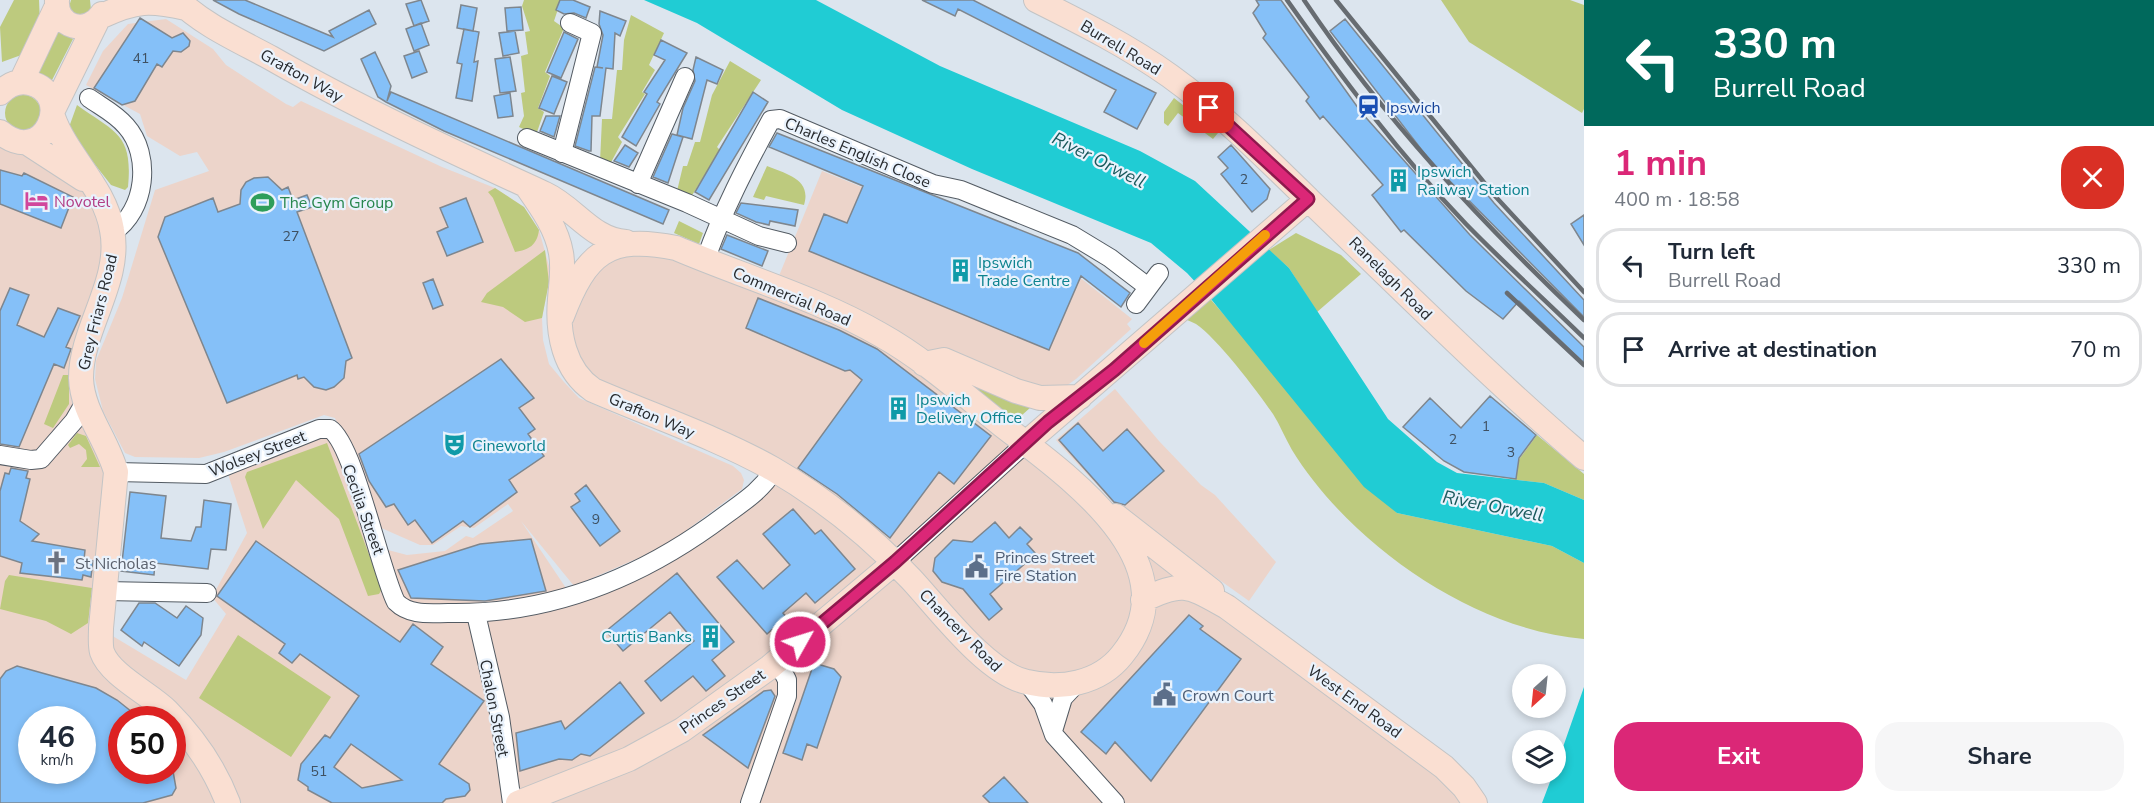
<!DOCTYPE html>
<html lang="en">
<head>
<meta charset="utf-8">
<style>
  :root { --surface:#fff; --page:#f6f6f7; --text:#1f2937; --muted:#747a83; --line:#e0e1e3; --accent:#db2777 }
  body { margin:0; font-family:"Nunito Sans",sans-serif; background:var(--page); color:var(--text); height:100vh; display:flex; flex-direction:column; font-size:22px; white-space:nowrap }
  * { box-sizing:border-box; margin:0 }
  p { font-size:20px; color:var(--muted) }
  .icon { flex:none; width:33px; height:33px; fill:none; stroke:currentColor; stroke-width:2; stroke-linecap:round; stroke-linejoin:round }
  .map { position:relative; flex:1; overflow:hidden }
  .side { display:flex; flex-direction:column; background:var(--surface); width:570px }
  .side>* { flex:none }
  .banner { background:#00695c; color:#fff; overflow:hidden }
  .needle { width:39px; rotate:207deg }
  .fabs { position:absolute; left:1512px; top:664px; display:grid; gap:12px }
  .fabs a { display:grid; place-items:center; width:54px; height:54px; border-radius:50%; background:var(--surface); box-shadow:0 3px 9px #0003; font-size:30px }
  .speed { position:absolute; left:18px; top:706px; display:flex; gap:12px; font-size:30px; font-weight:700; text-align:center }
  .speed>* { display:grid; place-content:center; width:78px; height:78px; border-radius:50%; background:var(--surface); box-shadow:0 3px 9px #0003; line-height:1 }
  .speed small { font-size:15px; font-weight:400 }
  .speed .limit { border:9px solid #d22; background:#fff; color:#111 }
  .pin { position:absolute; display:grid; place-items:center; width:51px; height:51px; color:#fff; margin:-26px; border-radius:12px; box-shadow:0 3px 9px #0006 }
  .me { position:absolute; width:66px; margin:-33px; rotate:51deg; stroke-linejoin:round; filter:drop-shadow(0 0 4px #0008) }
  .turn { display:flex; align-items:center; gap:21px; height:126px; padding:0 30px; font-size:27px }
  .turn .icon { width:78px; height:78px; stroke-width:2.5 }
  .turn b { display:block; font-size:42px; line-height:51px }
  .round { display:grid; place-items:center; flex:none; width:63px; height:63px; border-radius:24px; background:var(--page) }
  .overview { display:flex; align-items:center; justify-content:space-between; height:102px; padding:0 30px }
  h1 { font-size:36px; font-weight:700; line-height:45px; color:var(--accent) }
  .primary-button { display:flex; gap:12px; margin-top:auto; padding:12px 30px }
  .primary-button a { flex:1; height:69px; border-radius:24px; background:var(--accent); color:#fff; font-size:24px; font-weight:700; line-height:69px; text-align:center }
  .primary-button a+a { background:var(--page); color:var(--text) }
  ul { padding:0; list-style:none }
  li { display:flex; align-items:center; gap:18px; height:75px; margin:0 12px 9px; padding:0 18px; border:3px solid var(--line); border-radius:24px }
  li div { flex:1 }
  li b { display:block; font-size:22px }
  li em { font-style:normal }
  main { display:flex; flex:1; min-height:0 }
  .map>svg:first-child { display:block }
  .commercial { fill:#ecd4ca; fill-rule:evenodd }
  .green { fill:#bdca7e }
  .water { fill:#20ccd4 }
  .building { fill:#85c0f8; stroke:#7e868e; stroke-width:1.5; fill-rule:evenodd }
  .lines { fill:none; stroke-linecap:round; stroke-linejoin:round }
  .minor-casing { stroke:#535b63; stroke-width:20 }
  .major-casing { stroke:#c3c4c5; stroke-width:26 }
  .minor { stroke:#fff; stroke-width:18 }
  .major { stroke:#fadfd2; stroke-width:24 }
  .rail { stroke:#676c71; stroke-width:4.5 }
  .route-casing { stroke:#8e194d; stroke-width:15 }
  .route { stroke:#db2777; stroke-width:10 }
  .slow { stroke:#f59e0b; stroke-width:10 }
  .labels { text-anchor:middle; stroke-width:4.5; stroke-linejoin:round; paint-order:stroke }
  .number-label { font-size:14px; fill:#3f5061 }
  .street-label { font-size:16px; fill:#282b2f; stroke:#e9f2fc }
  .transit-label { font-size:16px; fill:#164399; stroke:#e9f2fc; text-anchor:start }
  .culture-label { font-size:16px; fill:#0d838f; stroke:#e9f2fc; text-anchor:start }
  .hotel-label { font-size:16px; fill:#b23c85; stroke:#e9f2fc; text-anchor:start }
  .leisure-label { font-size:16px; fill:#27864d; stroke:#e9f2fc; text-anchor:start }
  .service-label { font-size:16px; fill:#4e5e75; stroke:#e9f2fc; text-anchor:start }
  .worship-label { font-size:16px; fill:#5b616d; stroke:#e9f2fc; text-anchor:start }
  .water-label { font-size:18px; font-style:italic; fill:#19595c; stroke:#e9f2fc }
</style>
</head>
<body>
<main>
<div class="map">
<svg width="1584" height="803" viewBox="0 0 1584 803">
  <rect width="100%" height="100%" fill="#dce5ee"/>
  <path class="commercial" d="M166 19 213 49 226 65 286 104 293 107 301 101 442 167 495 188 524 207 539 230 549 266V282L542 318 543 340 549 364 564 382 579 398 733 466 741 473 744 480 742 489 664 547 574 586 521 521 572 597 662 557 769 478 614 399 567 358 572 289 626 242 774 288 822 171 1063 268 1083 280 1132 319 1127 324 1131 329 1076 379 1048 399 933 361 1475 803H0V142L92 185 112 257 82 368 108 447 101 629 186 680 226 614 212 597 247 533 226 468 325 428 378 545 388 550 407 555 445 551 466 536 473 538 513 511 508 504 474 528 461 526 433 545H420L379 527 335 418 324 415 224 452 199 458 135 457 125 453 103 411 95 379 96 361 122 298 155 190 209 171 197 152 180 156 147 136 140 114 86 85 103 51 128 24ZM32 720H82V771H32ZM122 720H172V771H122Z
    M1115 389 1159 441 1201 485 1215 495 1276 562 1249 601 1117 507 1056 440Z"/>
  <path class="green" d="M14 0H39L40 24 24 54 2 62 0 27Z
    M71 0H90L91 10 86 16 72 14 69 7Z
    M524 0H561L554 21 564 28 545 72 550 76 538 108 544 112 536 135 519 127 524 116 521 93 525 92 521 56 528 54 525 32 530 31 522 6Z
    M1441 0H1570L1584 5V109L1582 113 1469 42Z
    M631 15 664 33 649 65 655 70 642 92 645 94 618 137 622 142 609 166 600 162 602 119H612L617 70H622L624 40Z
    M54 29 73 39 50 84 37 74Z
    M730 61 761 80 717 147 720 150 691 197 677 191 683 166H687L695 142H700L712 95Z
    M5 113a18 18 0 1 1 36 0a18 18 0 1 1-36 0Z
    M1174 98 1218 133 1213 139 1178 113 1168 126 1164 123V112Z
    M77 105C116 133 133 134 128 187L125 190 111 185 68 130Z
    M767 166C786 174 812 179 804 205L766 196 764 200 753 197Z
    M495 188 524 207 539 230C537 245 529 250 515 252L493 198 488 192Z
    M679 221 703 233 699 244 674 233Z
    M1296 233 1341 255 1361 274 1317 312 1289 268 1269 250Z
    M545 250 549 282 542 318 525 322 503 307 481 302 487 293Z
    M1199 286 1397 513 1552 546 1584 563V639C1473 630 1350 544 1292 450 1285 438 1280 425 1273 414 1258 392 1217 338 1196 324 1190 321 1182 318 1175 315Z
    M947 368 1031 407 1012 424Z
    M63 375H69V404L53 428 44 424Z
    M77 433 86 436 100 467H81L87 459 86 450 79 444 70 448 68 445Z
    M1537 435 1584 474V500L1544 483 1510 479 1520 458Z
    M327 443 382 589 379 594 368 596 339 519 296 480 263 529 245 477 247 472Z
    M9 575 92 588 88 623 71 634 46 621 0 609 5 581Z
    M238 635 331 697 291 757 199 698Z"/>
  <path class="water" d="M644 0H816L940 66 1140 151 1195 181 1289 268 1388 419 1437 462 1457 473 1544 483 1584 500V563L1552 546 1397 513 1364 487 1211 299 1187 273 1151 243 972 169 842 110 697 23Z
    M1584 687V803H1542L1553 774H1556V767Z"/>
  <path class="building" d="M213 0H245L333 37 329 31 369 10 376 24 324 51 239 14Z
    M421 0 429 21 414 26 406 4Z
    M560 0H573L590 7 586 18 574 13 564 14 556 10Z
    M922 0H973L1156 93 1137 129 1104 112 1116 90 958 9 955 16Z
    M1256 0H1281L1361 112 1470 235 1584 347V363L1519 301 1503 319 1466 291 1404 230 1401 232 1372 195 1383 185 1323 116 1320 119 1306 101 1309 97 1263 38 1266 34 1253 13 1259 5Z
    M461 5 477 8 473 31 457 28Z
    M521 7 523 30 507 31 505 8Z
    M600 11 626 21 620 36 615 33 613 69 606 68 600 116H592L591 151H589L575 146 595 67 603 68 597 67 603 35 599 24Z
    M140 18 172 38 183 33 190 41 189 46 181 52 173 51 162 67 157 64 135 101 122 105 94 88Z
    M1345 19 1494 203 1584 300V317L1431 162 1330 31Z
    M421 23 429 45 414 51 406 29Z
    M464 29 479 32 474 62 478 61 472 101 456 98 462 64 457 63Z
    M515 31 519 53 503 56 499 33Z
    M564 32 578 39 561 78 547 72Z
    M661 40 687 53 657 102 660 104 636 146 622 137 647 94 644 92 665 60 654 55Z
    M419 51 427 72 412 78 404 56Z
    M375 52 391 86 387 101 391 92 669 210 663 224 444 131 386 102 378 97 361 59Z
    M510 57 516 91 500 93 495 59Z
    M696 57 723 70 717 84 707 80 692 139 677 135 683 108 695 81 693 70Z
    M552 76 567 82 554 114 539 108Z
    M753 92 768 102 709 200 695 192Z
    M510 93 513 116 498 118 494 96Z
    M546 116H560L554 137 540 131Z
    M777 133 1078 253 1130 293 1121 307 1081 276 1049 350 809 251 824 214 847 223 863 186 769 147Z
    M672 134 683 137 668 183 653 177Z
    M625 145 638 153 629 167 614 161Z
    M1231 145 1270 189 1267 199 1252 212 1221 174 1228 168 1218 157Z
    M0 170 22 176 24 173 73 197 61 228 0 204Z
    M268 177 282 190 288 187 293 200 307 195 312 207 297 212 352 358 346 361 344 378 334 387 326 390 314 387 304 377 298 379 297 375 227 403 158 237 165 217 213 198 218 212 240 204 241 190 246 182 254 178Z
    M466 198 483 242 447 256 437 232 448 227 440 208Z
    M741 203 798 210 795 226 770 221 769 225 756 222 736 213Z
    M1584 215V245L1571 224Z
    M727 235 768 251 762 266 721 249Z
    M433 279 443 305 433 309 423 283Z
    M10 288 29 295 17 325 44 337 58 308 80 316 66 347 71 349 64 368 54 364 19 447 0 444V311Z
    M758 298 839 330 877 349 991 436 954 484 939 472 890 538 837 494 798 468 862 380 850 370 845 371 746 328Z
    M501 359 534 398 519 408 535 429 528 434 544 456 509 480 517 492 470 527 463 521 432 543 415 520 408 525 394 504 386 507 369 481 359 454Z
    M1490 396 1536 435 1519 458 1516 479 1464 472 1444 461 1403 427 1430 398 1461 428Z
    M1078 423 1103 451 1127 429 1164 471 1125 505 1114 502 1059 440Z
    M11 468 28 471 26 478 30 479 20 521 39 534 32 541 85 550 84 560 93 561 91 577 83 575 82 580 20 573 22 563 0 556V491L5 473 9 474Z
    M586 485 620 531 600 546 571 507 580 501 575 494Z
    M130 492 166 496 161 538 191 541 196 527H201L204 500 231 504 226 550 211 549 208 569 155 563 154 575 121 571Z
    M793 509 815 534 821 530 855 569 815 603 806 593 783 613 786 617 767 634 717 577 737 560 763 589 790 565 763 534Z
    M995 522 1009 538 1020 527 1032 539 1027 544 1036 554 990 594 1002 609 989 620 963 589 942 582 933 571 935 558 953 540 972 542Z
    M531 539 546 591 485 601 411 598 398 570 480 544Z
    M256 541 400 642 413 624 443 647 431 664 484 701 439 764 469 784 470 790 465 796 446 799 442 803H332L308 790V787L298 780 301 764 325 735 330 738 359 696 300 654 292 663 279 653 285 644 217 596ZM351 744 402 780 362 788 334 767Z
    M677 573 734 642 712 660 725 676 706 691 693 676 661 701 645 681 694 641 670 612 623 651 606 631Z
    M139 603H155L177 618 186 606 203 618 201 635 179 666 144 642 142 646 121 630Z
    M1189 615 1203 626 1200 629 1241 659 1151 781 1115 742 1106 754 1081 732Z
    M814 663 834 669 841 677 817 748 807 744 802 760 783 753Z
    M17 666 96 688 117 700 142 720H122V771H173L176 788 172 795 143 803H0V679L6 671ZM32 720H82V771H32Z
    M620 682 644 713 590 756 581 754 572 760 559 759 520 771 516 733 561 721 565 729Z
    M771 690 775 696 748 768 703 735 764 691Z
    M1004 777 1028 803H990L983 796Z"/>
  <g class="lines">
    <defs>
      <path id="minor" d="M89 98C102 107 116 114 126 126 152 155 146 211 113 232
        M527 138 687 203 759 236 787 243
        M562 153 592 33 570 23
        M638 184 685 77
        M705 261C722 212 746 166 771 120L780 119 933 184 961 190 1072 235 1110 258 1148 287
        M1136 304 1159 273
        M0 455 31 460 41 459 74 421 85 402
        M116 472 206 474 319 429H330C354 444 380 571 396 602 410 616 430 613 448 613 550 615 643 577 724 516 743 502 761 491 774 470
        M895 562 1026 443
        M105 591 207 593
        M476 614 500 717 512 803
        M1027 682 1043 704 1054 735 1115 803
        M1053 731 1063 698 1077 683
        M750 803 787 696V680L777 661"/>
      <path id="major" d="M57 0C55 28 88 36 102 14
        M178 0C203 25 240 41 271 58 360 109 452 151 545 194 575 208 592 240 626 242
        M1036 0C1082 23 1128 46 1170 76 1220 112 1265 157 1309 200 1400 287 1488 376 1584 458
        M102 16C136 0 150 0 186 8
        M21 82 56 8
        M0 93C8 85 18 80 30 83 76 94 44 169 0 132
        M53 110 96 23
        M53 117C67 157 105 187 112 230 122 281 81 328 81 378 82 412 107 439 116 472L101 628C101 636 100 645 102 652 110 675 150 694 167 711 193 737 215 769 228 803
        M26 142 83 179
        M528 188C542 208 557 229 561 253 564 269 561 284 560 299 557 333 564 370 593 390 653 416 716 437 773 469 823 498 871 537 911 579 939 609 987 674 1027 682 1060 690 1099 684 1122 655 1196 563 1065 474 1002 425 963 394 924 359 881 335 817 298 744 277 676 248 608 234 586 253 562 316
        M924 364 944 360 1016 391 1040 398 1080 397
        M1026 443 1308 199
        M1116 516 1212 591
        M1143 600C1184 580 1189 586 1227 607L1444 767 1464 787 1475 803
        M518 803 629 759 682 730 770 667 895 562"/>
    </defs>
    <use href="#minor" class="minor-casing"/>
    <use href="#major" class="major-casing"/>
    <use href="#minor" class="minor"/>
    <use href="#major" class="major"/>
    <path class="rail" d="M1287 0C1342 78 1400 155 1466 224 1504 263 1545 300 1584 338
      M1304 0C1383 118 1481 222 1584 320
      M1336 0 1495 196 1584 292
      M1507 293 1584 365"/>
  </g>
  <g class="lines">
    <defs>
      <path id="route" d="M800 642 895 562 1048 422 1114 370 1308 199 1209 108"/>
    </defs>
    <use href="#route" class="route-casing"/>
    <use href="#route" class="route"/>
    <path class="slow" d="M1144 343 1265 235"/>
  </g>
  <defs>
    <symbol id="station-bare" viewBox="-9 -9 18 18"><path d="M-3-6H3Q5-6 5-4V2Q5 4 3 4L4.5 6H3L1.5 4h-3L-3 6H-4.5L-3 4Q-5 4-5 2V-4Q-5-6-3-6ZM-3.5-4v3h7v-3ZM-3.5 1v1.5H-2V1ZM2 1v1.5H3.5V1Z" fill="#1a4fb4" stroke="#e9f2fc" stroke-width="2.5" paint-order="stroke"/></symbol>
    <symbol id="building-bare" viewBox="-9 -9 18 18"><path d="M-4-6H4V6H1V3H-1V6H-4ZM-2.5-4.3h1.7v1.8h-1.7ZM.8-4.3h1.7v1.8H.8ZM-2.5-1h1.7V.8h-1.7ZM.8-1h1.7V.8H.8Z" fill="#0f9aa8" stroke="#e9f2fc" stroke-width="2.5" paint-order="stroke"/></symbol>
    <symbol id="hotel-bare" viewBox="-9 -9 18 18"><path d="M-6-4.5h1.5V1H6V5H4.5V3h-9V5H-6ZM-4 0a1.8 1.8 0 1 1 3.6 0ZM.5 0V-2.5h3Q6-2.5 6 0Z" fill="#d1479c" stroke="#e9f2fc" stroke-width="2.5" paint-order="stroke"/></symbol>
    <symbol id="stadium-bare" viewBox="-9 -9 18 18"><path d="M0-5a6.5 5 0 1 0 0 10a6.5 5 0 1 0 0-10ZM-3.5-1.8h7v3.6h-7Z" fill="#2e9e5b" stroke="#e9f2fc" stroke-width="2.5" paint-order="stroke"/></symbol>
    <symbol id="theatre-bare" viewBox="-9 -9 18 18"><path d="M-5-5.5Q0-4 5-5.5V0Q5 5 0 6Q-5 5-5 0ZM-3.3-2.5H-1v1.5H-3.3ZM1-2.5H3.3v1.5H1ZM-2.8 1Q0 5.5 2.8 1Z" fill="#0f9aa8" stroke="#e9f2fc" stroke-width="2.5" paint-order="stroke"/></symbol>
    <symbol id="church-bare" viewBox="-9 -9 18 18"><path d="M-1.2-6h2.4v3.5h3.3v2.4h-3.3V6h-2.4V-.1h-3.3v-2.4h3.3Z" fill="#6b7280" stroke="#e9f2fc" stroke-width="2.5" paint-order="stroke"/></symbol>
    <symbol id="civic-bare" viewBox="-9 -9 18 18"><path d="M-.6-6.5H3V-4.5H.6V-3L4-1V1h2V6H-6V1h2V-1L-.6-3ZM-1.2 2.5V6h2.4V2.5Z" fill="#5c6f8a" stroke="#e9f2fc" stroke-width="2.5" paint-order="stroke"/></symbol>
  </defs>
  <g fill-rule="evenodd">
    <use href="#station-bare" x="1352" y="90" width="33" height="33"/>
    <use href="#building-bare" x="1382" y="164" width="33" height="33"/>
    <use href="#hotel-bare" x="20" y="184" width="33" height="33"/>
    <use href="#stadium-bare" x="246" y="186" width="33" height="33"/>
    <use href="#building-bare" x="944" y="254" width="33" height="33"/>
    <use href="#building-bare" x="882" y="392" width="33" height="33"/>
    <use href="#theatre-bare" x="438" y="428" width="33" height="33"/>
    <use href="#church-bare" x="40" y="546" width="33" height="33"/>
    <use href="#civic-bare" x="960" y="550" width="33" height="33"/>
    <use href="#building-bare" x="694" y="620" width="33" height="33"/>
    <use href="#civic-bare" x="1148" y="678" width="33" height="33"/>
  </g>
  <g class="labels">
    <g class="number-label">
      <text x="141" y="63">41</text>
      <text x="1244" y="184">2</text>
      <text x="291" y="241">27</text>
      <text x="1486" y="431">1</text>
      <text x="1453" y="444">2</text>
      <text x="1511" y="457">3</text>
      <text x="596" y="524">9</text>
      <text x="319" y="776">51</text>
    </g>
    <g class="street-label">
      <text transform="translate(1121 47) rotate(31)" y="6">Burrell Road</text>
      <text transform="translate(302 75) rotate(29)" y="6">Grafton Way</text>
      <text transform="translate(858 152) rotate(23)" y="6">Charles English Close</text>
      <text transform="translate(1391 278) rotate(45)" y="6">Ranelagh Road</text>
      <text transform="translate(792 296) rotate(23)" y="6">Commercial Road</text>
      <text transform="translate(97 312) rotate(-76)" y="6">Grey Friars Road</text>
      <text transform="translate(652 415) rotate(23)" y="6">Grafton Way</text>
      <text transform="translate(257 453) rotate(-21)" y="6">Wolsey Street</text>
      <text transform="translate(364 509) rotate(70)" y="6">Cecilia Street</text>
      <text transform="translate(961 630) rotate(45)" y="6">Chancery Road</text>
      <text transform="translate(722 701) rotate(-35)" y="6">Princes Street</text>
      <text transform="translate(1355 701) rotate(36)" y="6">West End Road</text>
      <text transform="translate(495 708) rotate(79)" y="6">Chalon Street</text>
    </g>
    <g class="transit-label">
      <text x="1386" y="113">Ipswich</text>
    </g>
    <g class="culture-label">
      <text x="1417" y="177">Ipswich<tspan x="1417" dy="18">Railway Station</tspan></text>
      <text x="978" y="268">Ipswich<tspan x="978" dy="18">Trade Centre</tspan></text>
      <text x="916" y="405">Ipswich<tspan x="916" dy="18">Delivery Office</tspan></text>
      <text x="472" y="451">Cineworld</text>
      <text x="692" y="642" text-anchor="end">Curtis Banks</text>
    </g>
    <g class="hotel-label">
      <text x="54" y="207">Novotel</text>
    </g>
    <g class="leisure-label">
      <text x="280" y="208">The Gym Group</text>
    </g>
    <g class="service-label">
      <text x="995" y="563">Princes Street<tspan x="995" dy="18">Fire Station</tspan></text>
      <text x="1182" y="701">Crown Court</text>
    </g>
    <g class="worship-label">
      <text x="75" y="569">St Nicholas</text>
    </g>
    <g class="water-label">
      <text transform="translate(1099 160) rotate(27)" y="6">River Orwell</text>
      <text transform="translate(1493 506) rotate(11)" y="6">River Orwell</text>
    </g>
  </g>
</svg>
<div class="fabs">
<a><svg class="needle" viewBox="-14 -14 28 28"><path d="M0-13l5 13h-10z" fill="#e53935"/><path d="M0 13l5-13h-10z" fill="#747a83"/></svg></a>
<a><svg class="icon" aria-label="layers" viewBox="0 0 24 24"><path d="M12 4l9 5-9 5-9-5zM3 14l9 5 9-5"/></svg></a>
</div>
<div class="speed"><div>46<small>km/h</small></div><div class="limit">50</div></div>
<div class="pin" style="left:1209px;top:108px;background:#d93025"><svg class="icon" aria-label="arrive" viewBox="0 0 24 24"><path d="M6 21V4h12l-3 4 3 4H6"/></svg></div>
<svg class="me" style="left:800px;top:642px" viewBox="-20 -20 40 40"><circle r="17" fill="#db2777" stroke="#fff" stroke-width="3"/><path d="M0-11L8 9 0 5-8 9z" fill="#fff"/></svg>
</div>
<section class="side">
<div class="banner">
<div class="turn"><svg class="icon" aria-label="left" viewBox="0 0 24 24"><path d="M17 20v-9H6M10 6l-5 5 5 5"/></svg><div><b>330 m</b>Burrell Road</div></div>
</div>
<div class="overview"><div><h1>1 min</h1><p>400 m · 18:58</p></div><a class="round" style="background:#d93025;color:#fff"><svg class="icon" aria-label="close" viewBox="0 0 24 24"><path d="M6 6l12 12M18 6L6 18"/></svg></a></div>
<ul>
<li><svg class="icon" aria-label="left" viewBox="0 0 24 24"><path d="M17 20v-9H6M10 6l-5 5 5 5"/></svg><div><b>Turn left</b><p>Burrell Road</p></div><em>330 m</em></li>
<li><svg class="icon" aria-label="arrive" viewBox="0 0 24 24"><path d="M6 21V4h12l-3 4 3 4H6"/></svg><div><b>Arrive at destination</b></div><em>70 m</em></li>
</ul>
<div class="primary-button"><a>Exit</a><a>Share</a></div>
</section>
</main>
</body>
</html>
